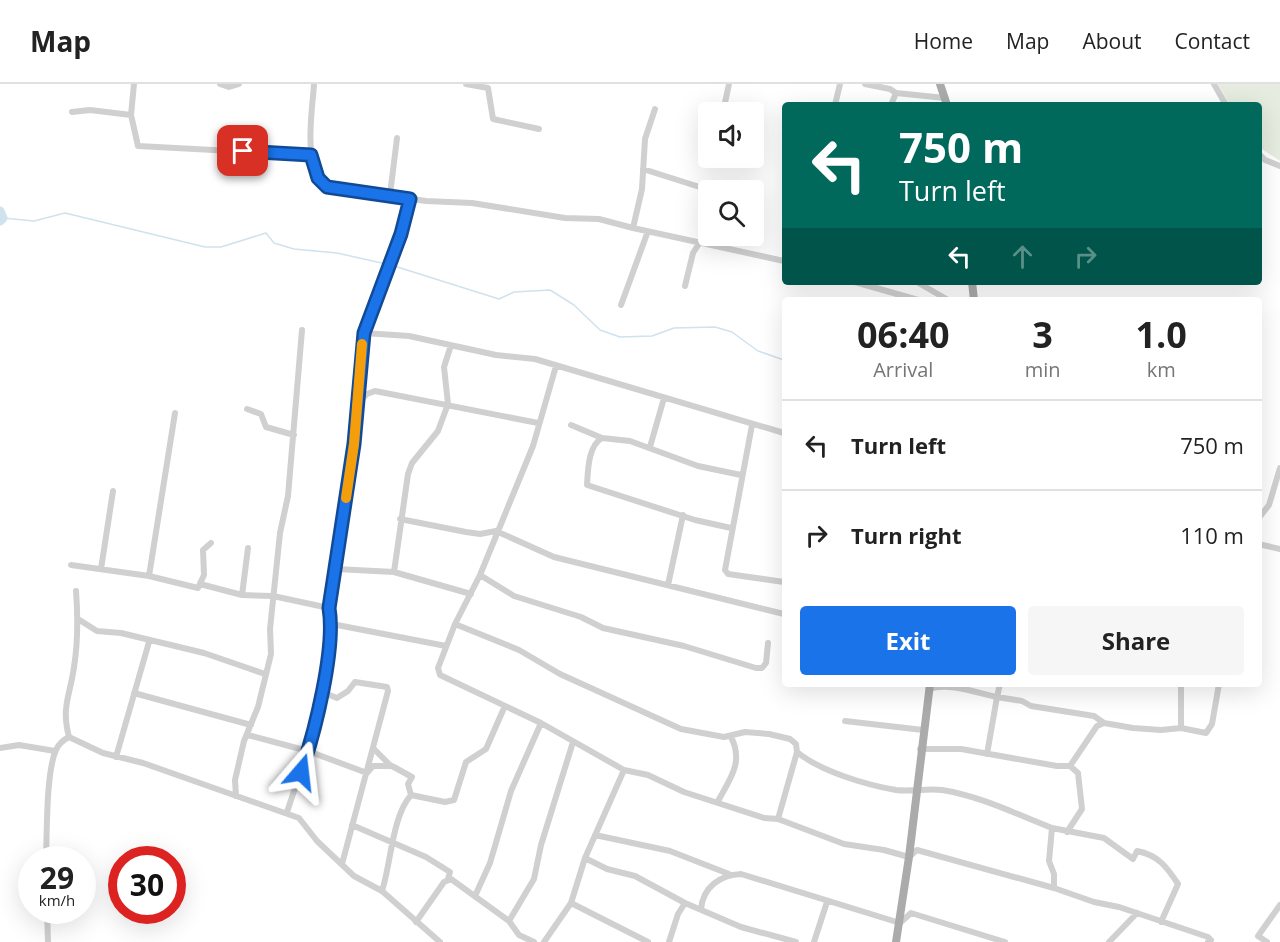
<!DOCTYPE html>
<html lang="en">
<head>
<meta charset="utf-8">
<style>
  :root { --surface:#fff; --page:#f6f6f6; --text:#222; --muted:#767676; --line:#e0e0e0; --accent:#1a73e8 }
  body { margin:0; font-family:"Open Sans",sans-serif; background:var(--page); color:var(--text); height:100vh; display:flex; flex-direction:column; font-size:22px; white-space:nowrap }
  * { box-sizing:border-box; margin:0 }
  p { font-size:20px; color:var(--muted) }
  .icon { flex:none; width:33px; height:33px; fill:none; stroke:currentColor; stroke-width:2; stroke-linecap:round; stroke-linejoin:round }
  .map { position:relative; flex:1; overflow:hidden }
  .sheet { position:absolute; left:782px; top:213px; width:480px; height:390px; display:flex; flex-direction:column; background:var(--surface); border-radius:6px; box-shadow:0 6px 24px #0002 }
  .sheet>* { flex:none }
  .banner { position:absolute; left:782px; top:18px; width:480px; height:183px; border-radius:6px; box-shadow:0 6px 24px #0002; background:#00695c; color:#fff; overflow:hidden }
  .buttons { position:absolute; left:698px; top:18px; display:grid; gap:12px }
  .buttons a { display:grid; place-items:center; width:66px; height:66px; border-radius:6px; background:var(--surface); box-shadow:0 6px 24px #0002; font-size:30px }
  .speed { position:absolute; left:18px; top:762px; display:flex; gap:12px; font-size:30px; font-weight:700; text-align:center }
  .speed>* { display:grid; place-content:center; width:78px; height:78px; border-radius:50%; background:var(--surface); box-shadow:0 6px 24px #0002; line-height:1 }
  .speed small { font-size:15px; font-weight:400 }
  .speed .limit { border:9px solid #d22; background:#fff; color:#111 }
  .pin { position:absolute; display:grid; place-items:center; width:51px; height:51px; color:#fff; margin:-26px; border-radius:12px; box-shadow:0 3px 9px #0006 }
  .me { position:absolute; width:66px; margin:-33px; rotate:17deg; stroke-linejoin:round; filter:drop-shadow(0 0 4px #0008) }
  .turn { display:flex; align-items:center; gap:21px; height:126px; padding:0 18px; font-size:27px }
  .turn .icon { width:78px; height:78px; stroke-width:2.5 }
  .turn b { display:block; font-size:42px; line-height:51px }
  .lanes { display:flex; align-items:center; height:57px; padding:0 18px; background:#0003; justify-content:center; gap:30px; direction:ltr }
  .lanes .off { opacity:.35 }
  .eta { display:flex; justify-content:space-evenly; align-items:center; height:102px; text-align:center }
  .eta b { font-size:36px; font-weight:700; line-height:42px }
  .button { display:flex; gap:12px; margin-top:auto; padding:12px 18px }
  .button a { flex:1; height:69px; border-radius:6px; background:var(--accent); color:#fff; font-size:24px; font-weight:700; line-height:69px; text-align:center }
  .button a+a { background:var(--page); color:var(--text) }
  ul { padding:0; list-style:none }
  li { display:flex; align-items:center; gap:18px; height:90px; padding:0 18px; border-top:2px solid var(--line) }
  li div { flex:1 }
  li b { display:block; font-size:22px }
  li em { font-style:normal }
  header { display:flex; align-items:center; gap:36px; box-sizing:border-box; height:84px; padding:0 30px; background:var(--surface); border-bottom:2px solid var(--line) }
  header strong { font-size:28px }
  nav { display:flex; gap:33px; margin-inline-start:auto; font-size:21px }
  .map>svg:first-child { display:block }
  .green { fill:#e6ecdf }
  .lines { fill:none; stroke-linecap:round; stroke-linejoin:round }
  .stream { stroke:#cfe2ee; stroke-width:1.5 }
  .river { stroke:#cfe2ee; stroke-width:9 }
  .minor { stroke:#d0d0d0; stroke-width:6 }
  .major { stroke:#ababab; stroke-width:8 }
  .route-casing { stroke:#114b97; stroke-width:15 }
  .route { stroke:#1a73e8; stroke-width:10 }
  .slow { stroke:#f59e0b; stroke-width:10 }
</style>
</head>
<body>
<header>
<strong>Map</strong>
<nav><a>Home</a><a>Map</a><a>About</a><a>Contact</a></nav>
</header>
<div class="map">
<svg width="1280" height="858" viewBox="0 0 1280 858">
  <rect width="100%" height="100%" fill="#fff"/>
  <path class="green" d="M1218 0H1280V77L1259 63 1258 21H1230Z"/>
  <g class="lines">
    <path class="stream" d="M3 134 34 137 65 129 205 163H221L266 149 274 159 294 165 337 169 386 180
      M391 181 499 215 514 208 550 206 574 221 600 246 620 253 652 252 674 244 715 243 732 248 758 267 784 276"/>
    <path class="river" d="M0 127 3 134 0 137"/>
    <path class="minor" d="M134 0 131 31 138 62 311 71
      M220 0 229 3 239 0
      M314 0C312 32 302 79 327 103L426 117 472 119 565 134 599 135 633 144
      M466 0 488 4
      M865 0 890 5 896 9
      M1214 0 1226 21
      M488 4 493 35 539 45
      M835 21 840 0
      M891 21 896 9 945 14
      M655 25 645 55 642 105 633 144 784 177
      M72 28 90 26 131 31
      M723 28 729 0
      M1258 69 1265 76 1280 82
      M643 85 709 106
      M390 111 397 54
      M855 198 918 216
      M917 198 948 216
      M685 202 693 169 700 158
      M621 221 648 147
      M364 249 409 252 496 271 535 275 784 349
      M356 321 367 310 375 307 538 339
      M247 325 261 330 266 343 294 351
      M571 341 602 354
      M752 341 725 486 728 490 784 498
      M650 363 664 314
      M400 435 466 448 480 450 496 447 554 473 784 530
      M1258 435 1269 421 1280 384
      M731 444 695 436 587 401C588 386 588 362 602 354L630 357 698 382 741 391
      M1258 460 1280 465
      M71 481 149 492 198 504 204 491 203 466 211 459
      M101 485 113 407
      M336 485 394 488 471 510
      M394 488 408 390 412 379 438 347 448 320 444 283 451 261
      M480 491 514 512 581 533 603 544 684 562 756 584H762L766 579 768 559
      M149 492 175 329
      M200 500 242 511 273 512 329 524
      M668 501 683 431
      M242 511 248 464
      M78 535 97 547 121 549 204 569 265 590
      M332 540 446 562
      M455 540 519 566 560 590 681 645 724 653 745 648 769 650 790 655 796 660 797 668C820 687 866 701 896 706 911 708 927 704 942 706 980 712 1016 730 1052 744L1049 777 1054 790V804L917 766 909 773 884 766 844 760 778 735 764 734 684 708 648 691 624 686 541 639 440 591 438 584 455 540 480 491 533 362 556 282
      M1000 600 997 613 1022 617 1031 622 1094 632 1104 639 1133 644 1161 646 1181 644 1206 649 1212 640 1219 600
      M929 605C949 598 977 609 997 613L987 670
      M322 608 337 614 348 607 355 598 387 603 388 607 342 780
      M134 609 251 641
      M845 637 923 646
      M1181 644V600
      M248 651 308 667 367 689 373 682H392L412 693 408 700 411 711
      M69 653C61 623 70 612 74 583 78 558 78 533 76 507
      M0 664 19 661 55 667
      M373 664 391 682
      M920 665H961L1057 682H1070L1078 689 1082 725 1067 748
      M116 673 149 558
      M1070 682 1097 642 1104 639
      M236 712 235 696 244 657 258 623 271 570 270 545 280 449 288 412 302 246
      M718 717C730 695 744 678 731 653
      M287 728C305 676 320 625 327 570 329 554 332 540 329 524L354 360 364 249 401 150 410 115
      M778 735 797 668
      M352 741 426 773 450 788 448 795
      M1052 744 1104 754 1133 775 1137 767C1158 771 1167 783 1178 800L1161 838
      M595 751 670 767 729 790
      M585 774 607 785 635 792 685 819 741 843 796 858
      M46 776C47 749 46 688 56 666 59 659 63 656 69 653L103 669 143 679 299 734 317 757 354 792 382 807 440 858
      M1054 804 1094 818 1119 823 1208 853 1211 856 1208 858
      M382 807C391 780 392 732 411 711L445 718 454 716 466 678 486 665 504 624
      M475 812 490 779 511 707 541 639
      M571 819 648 858
      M701 825C703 803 720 791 741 790L900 839 911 829 1005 858
      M47 826 48 858
      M509 837 534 795 541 761 573 658
      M416 838 444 798 451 795 509 837 519 851 534 858
      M544 858 571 819 585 774 624 686
      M669 858 678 830 685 819
      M814 858 827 818
      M1109 858 1137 829
      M1267 858 1258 852 1280 821"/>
    <path class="major" d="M940 0 947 21
      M972 198 974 216
      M896 858 909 773 930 600"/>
  </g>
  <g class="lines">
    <defs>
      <path id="route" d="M243 67 311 71 318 94 327 103 410 115 401 150 364 249 354 360 329 524C336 564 315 648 301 688"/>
    </defs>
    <use href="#route" class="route-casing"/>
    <use href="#route" class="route"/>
    <path class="slow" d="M346 414 354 360 362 260"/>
  </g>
</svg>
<div class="buttons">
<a><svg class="icon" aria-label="sound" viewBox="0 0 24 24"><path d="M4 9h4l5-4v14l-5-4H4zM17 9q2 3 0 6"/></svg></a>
<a><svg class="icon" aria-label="search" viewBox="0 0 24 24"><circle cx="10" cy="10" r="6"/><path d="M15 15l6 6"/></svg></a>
</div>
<div class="speed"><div>29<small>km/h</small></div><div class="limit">30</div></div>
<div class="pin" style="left:243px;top:67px;background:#d93025"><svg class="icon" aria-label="arrive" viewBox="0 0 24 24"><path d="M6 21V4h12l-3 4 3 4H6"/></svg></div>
<svg class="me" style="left:301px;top:688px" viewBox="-20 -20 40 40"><path d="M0-17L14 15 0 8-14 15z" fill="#1a73e8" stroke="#fff" stroke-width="4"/></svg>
<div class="banner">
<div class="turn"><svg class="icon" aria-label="left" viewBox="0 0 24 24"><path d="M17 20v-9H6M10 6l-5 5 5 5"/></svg><div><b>750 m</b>Turn left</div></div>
<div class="lanes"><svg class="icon" aria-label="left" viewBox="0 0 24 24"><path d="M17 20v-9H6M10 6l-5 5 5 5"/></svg><svg class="icon off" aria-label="ahead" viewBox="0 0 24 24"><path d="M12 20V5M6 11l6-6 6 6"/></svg><svg class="icon off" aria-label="right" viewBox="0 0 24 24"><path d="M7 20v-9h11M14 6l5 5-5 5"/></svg></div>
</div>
<section class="sheet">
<div class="eta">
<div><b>06:40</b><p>Arrival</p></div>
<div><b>3</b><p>min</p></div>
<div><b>1.0</b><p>km</p></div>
</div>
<ul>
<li><svg class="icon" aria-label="left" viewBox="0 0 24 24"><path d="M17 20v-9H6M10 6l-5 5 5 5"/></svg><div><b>Turn left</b></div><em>750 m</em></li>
<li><svg class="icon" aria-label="right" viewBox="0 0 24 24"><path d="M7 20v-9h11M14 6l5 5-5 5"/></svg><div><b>Turn right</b></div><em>110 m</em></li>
</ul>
<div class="button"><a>Exit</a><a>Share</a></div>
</section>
</div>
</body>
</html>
